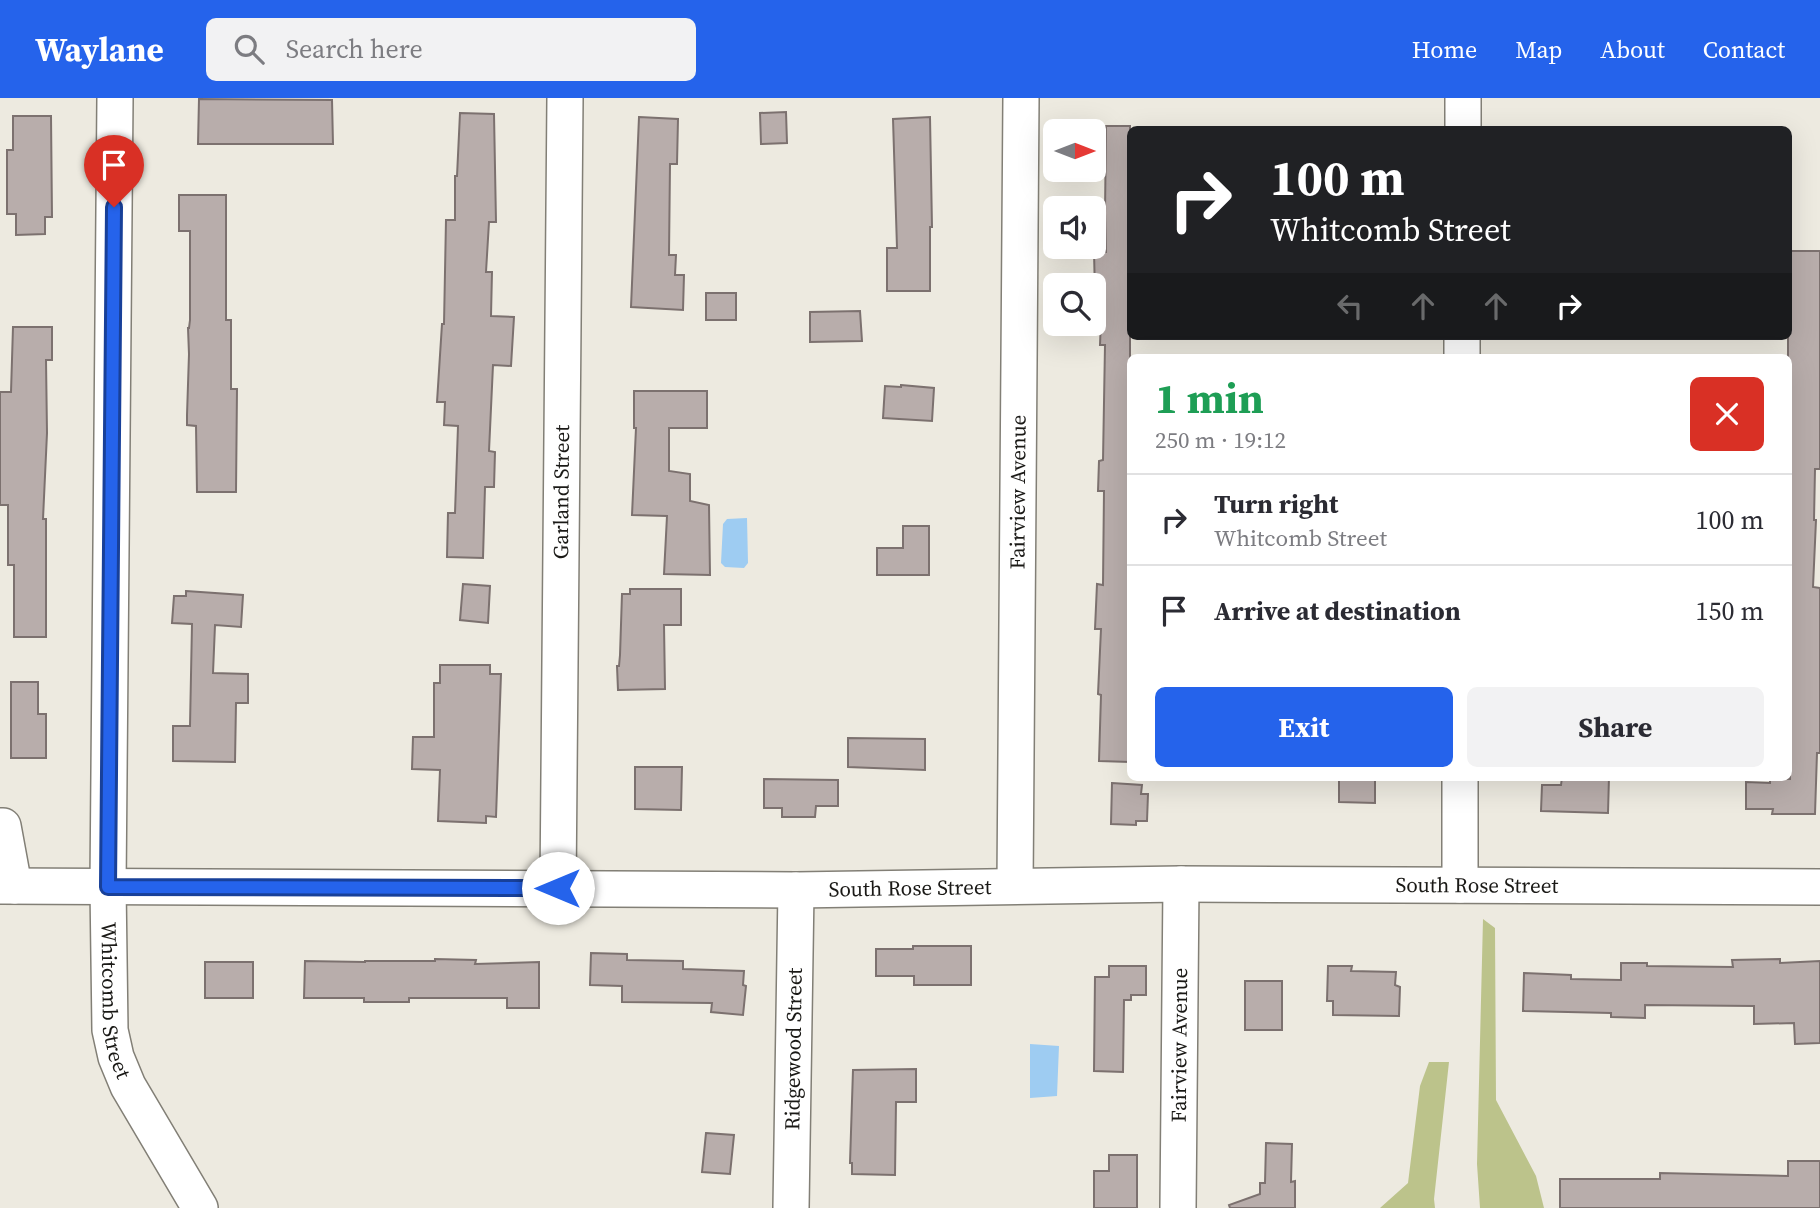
<!DOCTYPE html>
<html lang="en">
<head>
<meta charset="utf-8">
<style>
  :root { --surface:#fff; --page:#f2f2f3; --text:#2b2b33; --muted:#7c7c81; --line:#e1e1e2; --accent:#2563eb }
  body { margin:0; font-family:"Source Serif 4",serif; background:var(--page); color:var(--text); height:100vh; display:flex; flex-direction:column; font-size:26px; white-space:nowrap }
  * { box-sizing:border-box; margin:0 }
  p { font-size:23px; color:var(--muted) }
  .icon { flex:none; width:38px; height:38px; fill:none; stroke:currentColor; stroke-width:2; stroke-linecap:round; stroke-linejoin:round }
  .map { position:relative; flex:1; overflow:hidden }
  .drawer { position:absolute; left:1127px; top:256px; width:665px; height:427px; display:flex; flex-direction:column; background:var(--surface); border-radius:10px; box-shadow:0 7px 28px #0002 }
  .drawer>* { flex:none }
  .banner { position:absolute; left:1127px; top:28px; width:665px; height:214px; border-radius:10px; box-shadow:0 7px 28px #0002; background:#202124; color:#fff; overflow:hidden }
  .needle { width:46px; rotate:90deg }
  .buttons { position:absolute; left:1043px; top:21px; display:grid; gap:14px }
  .buttons a { display:grid; place-items:center; width:63px; height:63px; border-radius:10px; background:var(--surface); box-shadow:0 7px 28px #0002; font-size:35px }
  .pin { position:absolute; display:grid; place-items:center; width:60px; height:60px; color:#fff; margin:-72px -30px; border-radius:50% 50% 50% 0; rotate:-45deg; box-shadow:0 0 7px #0007 }
  .pin .icon { rotate:45deg }
  .me { position:absolute; width:77px; margin:-38px; rotate:270deg; stroke-linejoin:round; filter:drop-shadow(0 0 5px #0008) }
  .turn { display:flex; align-items:center; gap:24px; height:147px; padding:0 28px; font-size:32px }
  .turn .icon { width:91px; height:91px; stroke-width:2.5 }
  .turn b { display:block; font-size:49px; line-height:60px }
  .lanes { display:flex; align-items:center; height:66px; padding:0 28px; background:#0003; justify-content:center; gap:35px; direction:ltr }
  .lanes .off { opacity:.35 }
  .round { display:grid; place-items:center; flex:none; width:74px; height:74px; border-radius:10px; background:var(--page) }
  .head { display:flex; align-items:center; justify-content:space-between; height:119px; padding:0 28px }
  h1 { font-size:42px; font-weight:700; line-height:52px; color:#1e9e55 }
  .button { display:flex; gap:14px; margin-top:auto; padding:14px 28px }
  .button a { flex:1; height:80px; border-radius:10px; background:var(--accent); color:#fff; font-size:28px; font-weight:700; line-height:80px; text-align:center }
  .button a+a { background:var(--page); color:var(--text) }
  ul { padding:0; list-style:none }
  li { display:flex; align-items:center; gap:21px; height:91px; padding:0 28px; border-top:2px solid var(--line) }
  li div { flex:1 }
  li b { display:block; font-size:26px }
  li em { font-style:normal }
  header { display:flex; align-items:center; gap:42px; box-sizing:border-box; height:98px; padding:0 35px; background:var(--accent); color:#fff }
  header strong { font-size:33px }
  nav { display:flex; gap:38px; margin-inline-start:auto; font-size:24px }
  .search { width:490px; height:63px; background:var(--page); display:flex; align-items:center; gap:18px; box-sizing:border-box; padding:0 24px; border-radius:10px; color:var(--muted); font-size:26px }
  .map>svg:first-child { display:block }
  .green { fill:#bcc38b }
  .water { fill:#9eccf2 }
  .building { fill:#b8adab; stroke:#7c716f; stroke-width:2 }
  .lines { fill:none; stroke-linecap:round; stroke-linejoin:round }
  .minor-casing { stroke:#827f76; stroke-width:38 }
  .minor { stroke:#fff; stroke-width:35 }
  .route-casing { stroke:#184099; stroke-width:18 }
  .route { stroke:#2563eb; stroke-width:12 }
  .labels { text-anchor:middle; stroke-width:5; stroke-linejoin:round; paint-order:stroke }
  .street-label { font-size:21px; fill:#1a1916; stroke:#faf7ed }
</style>
</head>
<body>
<header>
<strong>Waylane</strong>
<div class="search"><svg class="icon" aria-label="search" viewBox="0 0 24 24"><circle cx="10" cy="10" r="6"/><path d="M15 15l6 6"/></svg>Search here</div>
<nav><a>Home</a><a>Map</a><a>About</a><a>Contact</a></nav>
</header>
<div class="map">
<svg width="1820" height="1110" viewBox="0 0 1820 1110">
  <rect width="100%" height="100%" fill="#edeae0"/>
  <path class="green" d="M1483 821 1495 830 1496 1002 1536 1078 1544 1110H1480L1477 1066Z
    M1429 964H1449L1434 1101 1435 1110H1380L1408 1085 1420 988Z"/>
  <path class="water" d="M747 420 748 465 744 470 725 469 721 465 723 426 727 421Z
    M1030 946 1059 948 1057 998 1030 1000Z"/>
  <path class="building" d="M199 1 332 2 333 46H198Z
    M786 14 787 45 761 46 760 15Z
    M460 15 494 16 496 124H489L486 174H492L491 218 514 219 511 268 493 267 489 353 495 354 494 389H485L483 460 447 459 448 415H455L458 328 444 327 445 304H437L442 226H444L446 122H455V78H457Z
    M13 18H51L52 119H45V136L16 137V116H7V52H13Z
    M639 19 678 21 677 66H670L669 157H676L675 177H684L683 212 631 209Z
    M930 19 932 129H930V193H887V150H897L893 21Z
    M1106 28H1130V664L1099 663 1101 597 1098 596 1101 531H1095L1097 486 1103 487 1104 393H1098L1099 363 1103 362 1105 247H1100L1102 195H1095L1094 154H1106L1105 115Z
    M179 97H226V222H231V291H237L236 394H197L196 328 187 327V317L189 256 188 230H189L190 222V133H179Z
    M1788 153H1820V371H1815L1814 422H1816L1813 489 1820 490V655H1817L1815 716H1772L1773 711H1746V684L1770 685V680L1790 681V588H1788Z
    M706 195H736V222H706Z
    M860 213 862 243 810 244V214Z
    M13 229H52V262H46L47 335 43 421H46V539H14V467H8V407H0V294H11Z
    M901 287 934 290 932 323 883 320 885 288 901 289Z
    M634 293H707V330H669V373L690 376V403L709 407 710 477 664 476 667 418 632 417 636 330H634Z
    M903 428H929V477H877V450H903Z
    M463 486 490 488 488 525 460 522Z
    M630 491H681V527H664L665 591 618 592 617 568H619L620 557 622 496H630Z
    M186 493 243 497 241 529 215 527 213 575 248 576V605H236L235 664 173 663V628H190L192 526 172 525 174 498H186Z
    M440 567H490V576H501L496 719 486 718V725L438 723 440 672 412 671 413 639H434V585H440Z
    M11 584H38V616H46V660H11Z
    M848 640 925 641V672L848 669Z
    M635 669H682L681 712 635 711Z
    M1339 679H1375V705L1339 704Z
    M1562 679H1609L1608 715 1541 713 1542 687H1561Z
    M764 681 838 682V708H816L815 719H782V710H764Z
    M1112 685 1142 687 1141 696H1148L1147 723H1136V727L1111 726Z
    M913 848H971V887H914V878H876V851H913Z
    M591 855 627 856V862L683 863V871L744 873 743 887 746 888 743 917 711 914 712 905 622 904V888L590 887Z
    M435 861 476 862 475 866 539 864V910H507V900H409V904H364V900H304L305 863 365 864V863H435Z
    M1780 861V865L1820 863V945L1795 946 1794 925 1754 926V908L1645 907V920L1611 919V915L1523 913 1524 875 1571 877V881L1621 882V865H1647V868L1733 869 1732 862Z
    M205 864H253V900H205Z
    M1109 868H1146V897H1131V902H1124L1123 974 1094 973 1095 879H1109Z
    M1328 868H1352L1351 873 1396 874 1395 887 1400 889 1399 918 1333 917V903H1327Z
    M1245 883H1282V932H1245Z
    M916 971V1004H896L895 1077 852 1076V1065H850L853 972Z
    M706 1035 734 1037 730 1076 702 1074Z
    M1266 1045 1292 1046 1291 1084 1295 1083V1110H1230L1229 1107 1260 1096V1085H1265Z
    M1109 1057H1137V1110H1094V1073H1109Z
    M1788 1063H1820V1110H1560V1081H1660V1075L1788 1078Z"/>
  <g class="lines">
    <defs>
      <g id="minor">
        <path id="s1" d="M115 0 108 788 110 932 116 959 128 988 200 1110"/>
        <path d="M1463 32V0"/>
        <path d="M1462 259V238"/>
        <path d="M0 728H3L14 788"/>
        <path d="M1460 787V679"/>
        <path id="s2" d="M0 788 796 792 1181 786 1820 789"/>
        <path id="s3" d="M1015 788 1021 0"/>
        <path id="s4" d="M558 790 565 0"/>
        <path id="s5" d="M791 1110 796 792"/>
        <path id="s6" d="M1178 1110 1181 786"/>
      </g>
    </defs>
    <use href="#minor" class="minor-casing"/>
    <use href="#minor" class="minor"/>
  </g>
  <g class="lines">
    <defs>
      <path id="route" d="M114 109 108 789 558 790"/>
    </defs>
    <use href="#route" class="route-casing"/>
    <use href="#route" class="route"/>
  </g>
  <g class="labels">
    <g class="street-label">
      <text dy="7" stroke="none"><textPath href="#s3" startOffset="394">Fairview Avenue</textPath></text>
      <text dy="7" stroke="none"><textPath href="#s4" startOffset="396">Garland Street</textPath></text>
      <text dy="7" stroke="none"><textPath href="#s2" startOffset="1477">South Rose Street</textPath></text>
      <text dy="7" stroke="none"><textPath href="#s2" startOffset="910">South Rose Street</textPath></text>
      <text dy="7" stroke="none"><textPath href="#s1" startOffset="903">Whitcomb Street</textPath></text>
      <text dy="7" stroke="none"><textPath href="#s6" startOffset="163">Fairview Avenue</textPath></text>
      <text dy="7" stroke="none"><textPath href="#s5" startOffset="159">Ridgewood Street</textPath></text>
    </g>
  </g>
</svg>
<div class="buttons">
<a><svg class="needle" viewBox="-14 -14 28 28"><path d="M0-13l5 13h-10z" fill="#e53935"/><path d="M0 13l5-13h-10z" fill="#7c7c81"/></svg></a>
<a><svg class="icon" aria-label="sound" viewBox="0 0 24 24"><path d="M4 9h4l5-4v14l-5-4H4zM17 9q2 3 0 6"/></svg></a>
<a><svg class="icon" aria-label="search" viewBox="0 0 24 24"><circle cx="10" cy="10" r="6"/><path d="M15 15l6 6"/></svg></a>
</div>
<div class="pin" style="left:114px;top:109px;background:#d93025"><svg class="icon" aria-label="arrive" viewBox="0 0 24 24"><path d="M6 21V4h12l-3 4 3 4H6"/></svg></div>
<svg class="me" style="left:558px;top:790px" viewBox="-20 -20 40 40"><circle r="19" fill="#fff"/><path d="M0-13L10 11 0 6-10 11z" fill="#2563eb"/></svg>
<div class="banner">
<div class="turn"><svg class="icon" aria-label="right" viewBox="0 0 24 24"><path d="M7 20v-9h11M14 6l5 5-5 5"/></svg><div><b>100 m</b>Whitcomb Street</div></div>
<div class="lanes"><svg class="icon off" aria-label="left" viewBox="0 0 24 24"><path d="M17 20v-9H6M10 6l-5 5 5 5"/></svg><svg class="icon off" aria-label="ahead" viewBox="0 0 24 24"><path d="M12 20V5M6 11l6-6 6 6"/></svg><svg class="icon off" aria-label="ahead" viewBox="0 0 24 24"><path d="M12 20V5M6 11l6-6 6 6"/></svg><svg class="icon" aria-label="right" viewBox="0 0 24 24"><path d="M7 20v-9h11M14 6l5 5-5 5"/></svg></div>
</div>
<section class="drawer">
<div class="head"><div><h1>1 min</h1><p>250 m · 19:12</p></div><a class="round" style="background:#d93025;color:#fff"><svg class="icon" aria-label="close" viewBox="0 0 24 24"><path d="M6 6l12 12M18 6L6 18"/></svg></a></div>
<ul>
<li><svg class="icon" aria-label="right" viewBox="0 0 24 24"><path d="M7 20v-9h11M14 6l5 5-5 5"/></svg><div><b>Turn right</b><p>Whitcomb Street</p></div><em>100 m</em></li>
<li><svg class="icon" aria-label="arrive" viewBox="0 0 24 24"><path d="M6 21V4h12l-3 4 3 4H6"/></svg><div><b>Arrive at destination</b></div><em>150 m</em></li>
</ul>
<div class="button"><a>Exit</a><a>Share</a></div>
</section>
</div>
</body>
</html>
